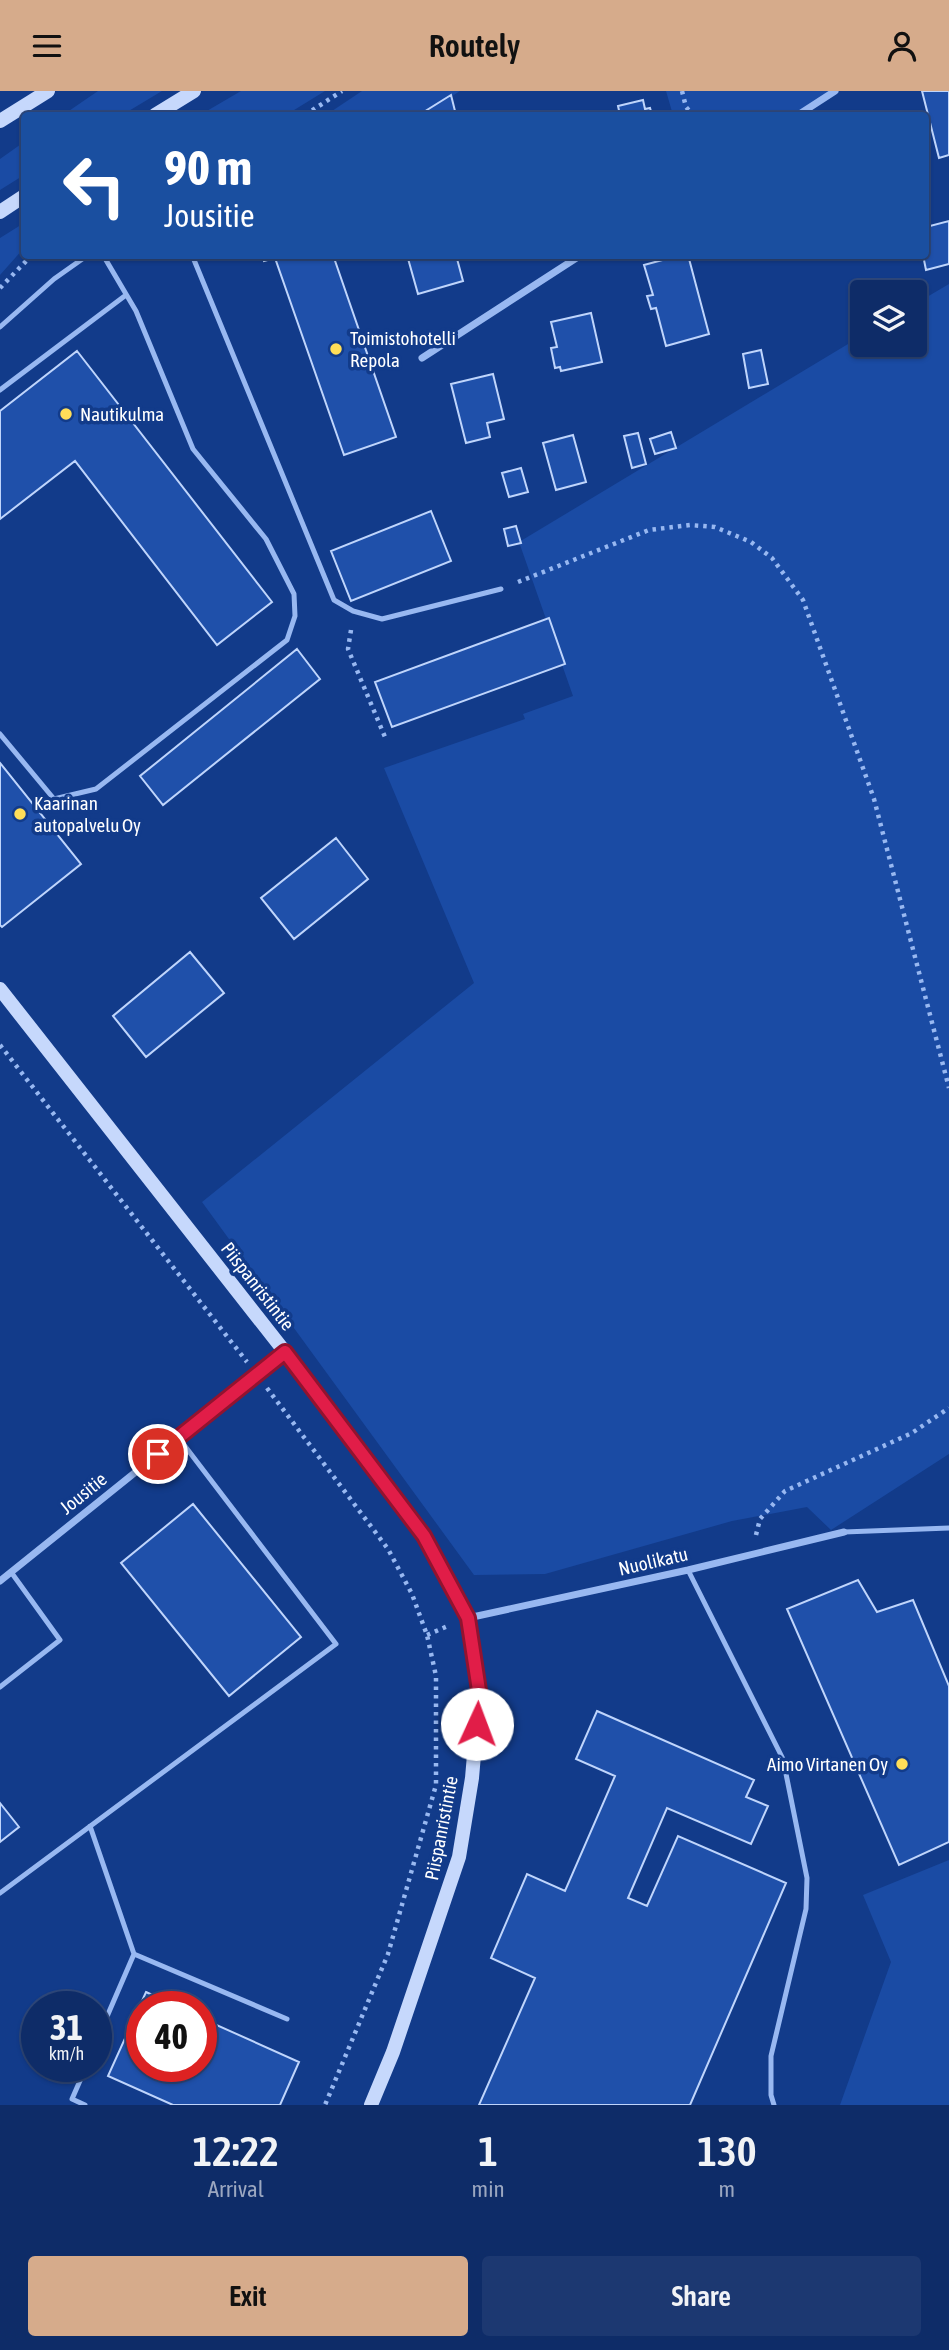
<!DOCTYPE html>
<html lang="en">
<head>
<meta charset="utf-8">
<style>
  :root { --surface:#0e2c68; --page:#1c3871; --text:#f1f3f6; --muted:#9ba7c0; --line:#2e487c; --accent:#d6ab8b }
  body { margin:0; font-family:"Asap Condensed",sans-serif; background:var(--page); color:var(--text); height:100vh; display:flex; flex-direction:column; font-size:26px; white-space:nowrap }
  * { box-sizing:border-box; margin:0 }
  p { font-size:23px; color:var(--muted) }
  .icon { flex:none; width:38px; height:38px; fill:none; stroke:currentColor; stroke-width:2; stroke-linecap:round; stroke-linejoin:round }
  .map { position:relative; height:2014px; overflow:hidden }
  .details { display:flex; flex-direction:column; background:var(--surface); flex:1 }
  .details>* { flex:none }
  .guide { position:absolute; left:21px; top:21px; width:908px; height:147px; border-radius:7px; box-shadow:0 2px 5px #0004,0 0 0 2px var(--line); background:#1a4fa0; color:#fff; overflow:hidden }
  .tools { position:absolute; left:850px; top:189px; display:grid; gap:14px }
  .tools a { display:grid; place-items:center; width:77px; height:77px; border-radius:7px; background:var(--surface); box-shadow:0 2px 5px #0004,0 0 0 2px var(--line); font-size:35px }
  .speed { position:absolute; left:21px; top:1900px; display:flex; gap:14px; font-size:35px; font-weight:700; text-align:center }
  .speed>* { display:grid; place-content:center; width:91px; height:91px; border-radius:50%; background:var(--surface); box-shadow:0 2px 5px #0004,0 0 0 2px var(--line); line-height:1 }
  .speed small { font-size:18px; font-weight:400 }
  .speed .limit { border:10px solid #d22; background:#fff; color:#111 }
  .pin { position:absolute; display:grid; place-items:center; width:60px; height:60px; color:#fff; margin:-30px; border:4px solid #fff; border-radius:50%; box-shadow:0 2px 7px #0007 }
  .me { position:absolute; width:77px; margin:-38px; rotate:2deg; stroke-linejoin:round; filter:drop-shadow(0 0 5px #0008) }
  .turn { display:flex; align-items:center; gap:24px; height:147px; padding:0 28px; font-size:32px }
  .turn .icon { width:91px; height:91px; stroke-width:2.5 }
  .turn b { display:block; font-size:49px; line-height:60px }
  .eta { display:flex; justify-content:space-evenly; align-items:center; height:119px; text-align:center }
  .eta b { font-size:42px; font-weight:600; line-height:49px }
  .button { display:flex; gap:14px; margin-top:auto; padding:14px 28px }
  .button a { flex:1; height:80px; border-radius:7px; background:var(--accent); color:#111; font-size:28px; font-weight:600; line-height:80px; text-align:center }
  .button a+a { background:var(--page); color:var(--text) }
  header { display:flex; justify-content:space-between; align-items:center; height:91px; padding:0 28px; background:var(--accent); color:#111; font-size:32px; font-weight:600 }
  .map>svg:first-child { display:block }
  .green { fill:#1a4ba4 }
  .building { fill:#1f50aa; stroke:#bfd5fc; stroke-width:2 }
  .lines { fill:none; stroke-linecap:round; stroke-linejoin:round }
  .path { stroke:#98b8f1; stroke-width:4.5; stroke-dasharray:3.5 5; stroke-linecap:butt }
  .lane { stroke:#98b8f1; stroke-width:5 }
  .street { stroke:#98b8f1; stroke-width:7 }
  .secondary { stroke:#c6d8fc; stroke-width:14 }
  .route-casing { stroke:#92132f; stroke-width:18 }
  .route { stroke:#e11d48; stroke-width:12 }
  .poi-dot { fill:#ffde58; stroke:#123b8a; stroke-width:2.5 }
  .labels { text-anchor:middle; stroke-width:7; stroke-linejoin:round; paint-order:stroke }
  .poi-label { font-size:19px; fill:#fff; stroke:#123b8a; text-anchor:start }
  .street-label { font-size:19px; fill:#fff; stroke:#123b8a }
</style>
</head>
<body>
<header><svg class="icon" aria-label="menu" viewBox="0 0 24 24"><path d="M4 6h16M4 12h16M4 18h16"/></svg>Routely<svg class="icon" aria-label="person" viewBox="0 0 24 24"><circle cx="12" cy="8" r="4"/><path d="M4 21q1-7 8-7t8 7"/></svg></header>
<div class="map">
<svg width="949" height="2014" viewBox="0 0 949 2014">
  <rect width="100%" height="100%" fill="#123b8a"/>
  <path class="green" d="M98 0H162L122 24H63Z
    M241 0H325L286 24H200Z
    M362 0H460L423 24H326Z
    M666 0H835L798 24H673Z
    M24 51V84L0 99V68Z
    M24 132V157L0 184V147Z
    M949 193V1363L831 1439 807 1416 732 1430 545 1483 474 1484 202 1111 474 892 384 677 525 628 523 623 573 605 519 451 863 244V254H915V213Z
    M949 1769V2014H840L891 1871 863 1804Z"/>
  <path class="building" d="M922 0H949V64L939 67Z
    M451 4 456 24H419Z
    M643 9 645 18 650 17 652 24H620L618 15Z
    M949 130V173L926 179 923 164H926V136Z
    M262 164H333L396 346 344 364 275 167 264 170Z
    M407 164H456L463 190 418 203Z
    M681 164H688L709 243 666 255 656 217 651 218 647 205 653 204 644 174Z
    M591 222 602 271 561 280 560 276 555 277 551 257 557 256 551 231Z
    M761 259 768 293 749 297 743 263Z
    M77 260 272 511 217 554 75 370 0 428V320Z
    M493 283 504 328 487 332 490 346 466 352 451 293Z
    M671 341 676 357 655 363 650 348Z
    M638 342 646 373 632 377 624 345Z
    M573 344 586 391 556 399 543 352Z
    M521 377 528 401 509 406 502 382Z
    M431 420 451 470 351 510 331 460Z
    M516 435 521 452 508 455 504 438Z
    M549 527 565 573 392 636 375 591Z
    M297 558 320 588 163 714 140 685Z
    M0 672 81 773 2 836 0 834Z
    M336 747 368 788 294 848 261 807Z
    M190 861 224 902 146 966 113 925Z
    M193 1413 301 1546 229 1605 121 1472Z
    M858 1489 877 1521 913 1509 949 1595V1751L899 1774 787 1518Z
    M597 1620 754 1689 746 1706 768 1715 751 1753 667 1717 628 1807 647 1815 678 1745 786 1792 690 2014H479L535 1887 491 1867 527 1783 565 1800 615 1685 576 1668Z
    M0 1712 19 1736 0 1751Z
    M146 1901 178 1916H142V1976H201V1927L299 1971 280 2014H173L108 1985Z"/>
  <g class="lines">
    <path class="path" d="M682 0 686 16 693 24
      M305 24 342 0
      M0 197 32 164
      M518 491 649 439 690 434 715 436 751 451 772 467 803 509 874 708 949 997
      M351 539 348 558 385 646
      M0 954 247 1271
      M267 1297 388 1458 412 1503 427 1544 436 1585V1694L388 1863 325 2014
      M756 1444 760 1428 785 1400 912 1342 949 1317
      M427 1544 448 1535"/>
    <path class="lane" d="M192 164 334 509 353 520 382 528 501 498
      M0 236 54 188 88 164
      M0 299 126 204
      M0 643 54 708 96 698 287 549 295 525 294 503 266 448 193 358 136 220 103 164
      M844 1441 949 1437
      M688 1479 783 1668 807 1787 806 1818 771 1965V2004L774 2014
      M0 1596 60 1549 11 1481
      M90 1735 134 1863 287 1928
      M0 1802 336 1553 178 1346
      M96 1951 134 1863
      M85 2014 72 2008 86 1976"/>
    <path class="street" d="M798 24 835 0
      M422 267 581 164
      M0 1490 285 1261
      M468 1527 688 1479 844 1441"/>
    <path class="secondary" d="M155 24 194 0
      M0 30 48 0
      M0 121 24 105
      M0 898 285 1261 424 1445 468 1527 479 1606 472 1687 459 1766 393 1961 371 2014"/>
  </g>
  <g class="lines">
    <defs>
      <path id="route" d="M158 1363 285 1261 424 1445 468 1527 480 1606 477 1633"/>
    </defs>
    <use href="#route" class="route-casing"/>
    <use href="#route" class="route"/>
  </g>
  <g class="poi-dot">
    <circle cx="336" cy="258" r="7"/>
    <circle cx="66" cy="323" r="7"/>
    <circle cx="20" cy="723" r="7"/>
    <circle cx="902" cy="1673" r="7"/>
  </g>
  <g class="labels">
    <g class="poi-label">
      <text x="350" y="254">Toimistohotelli<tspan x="350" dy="22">Repola</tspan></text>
      <text x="80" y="330">Nautikulma</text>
      <text x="34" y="719">Kaarinan<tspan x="34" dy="22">autopalvelu Oy</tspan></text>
      <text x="888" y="1680" text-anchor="end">Aimo Virtanen Oy</text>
    </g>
    <g class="street-label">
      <text transform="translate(258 1195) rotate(52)" y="7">Piispanristintie</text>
      <text transform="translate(83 1402) rotate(-39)" y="7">Jousitie</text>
      <text transform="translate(653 1470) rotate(-13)" y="7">Nuolikatu</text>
      <text transform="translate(441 1737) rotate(-79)" y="7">Piispanristintie</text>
    </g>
  </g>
</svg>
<div class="tools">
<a><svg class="icon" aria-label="layers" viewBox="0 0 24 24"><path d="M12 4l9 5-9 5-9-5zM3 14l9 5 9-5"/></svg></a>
</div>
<div class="speed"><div>31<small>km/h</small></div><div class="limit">40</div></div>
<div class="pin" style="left:158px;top:1363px;background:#d93025"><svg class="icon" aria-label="arrive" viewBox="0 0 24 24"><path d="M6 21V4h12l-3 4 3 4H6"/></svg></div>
<svg class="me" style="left:477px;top:1633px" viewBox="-20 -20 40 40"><circle r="19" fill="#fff"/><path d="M0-13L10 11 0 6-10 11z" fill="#e11d48"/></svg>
<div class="guide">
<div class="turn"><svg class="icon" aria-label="left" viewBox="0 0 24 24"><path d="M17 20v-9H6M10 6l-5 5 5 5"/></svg><div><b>90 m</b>Jousitie</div></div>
</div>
</div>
<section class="details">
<div class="eta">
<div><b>12:22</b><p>Arrival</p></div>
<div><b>1</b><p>min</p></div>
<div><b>130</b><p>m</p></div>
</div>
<div class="button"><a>Exit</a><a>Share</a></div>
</section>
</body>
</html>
